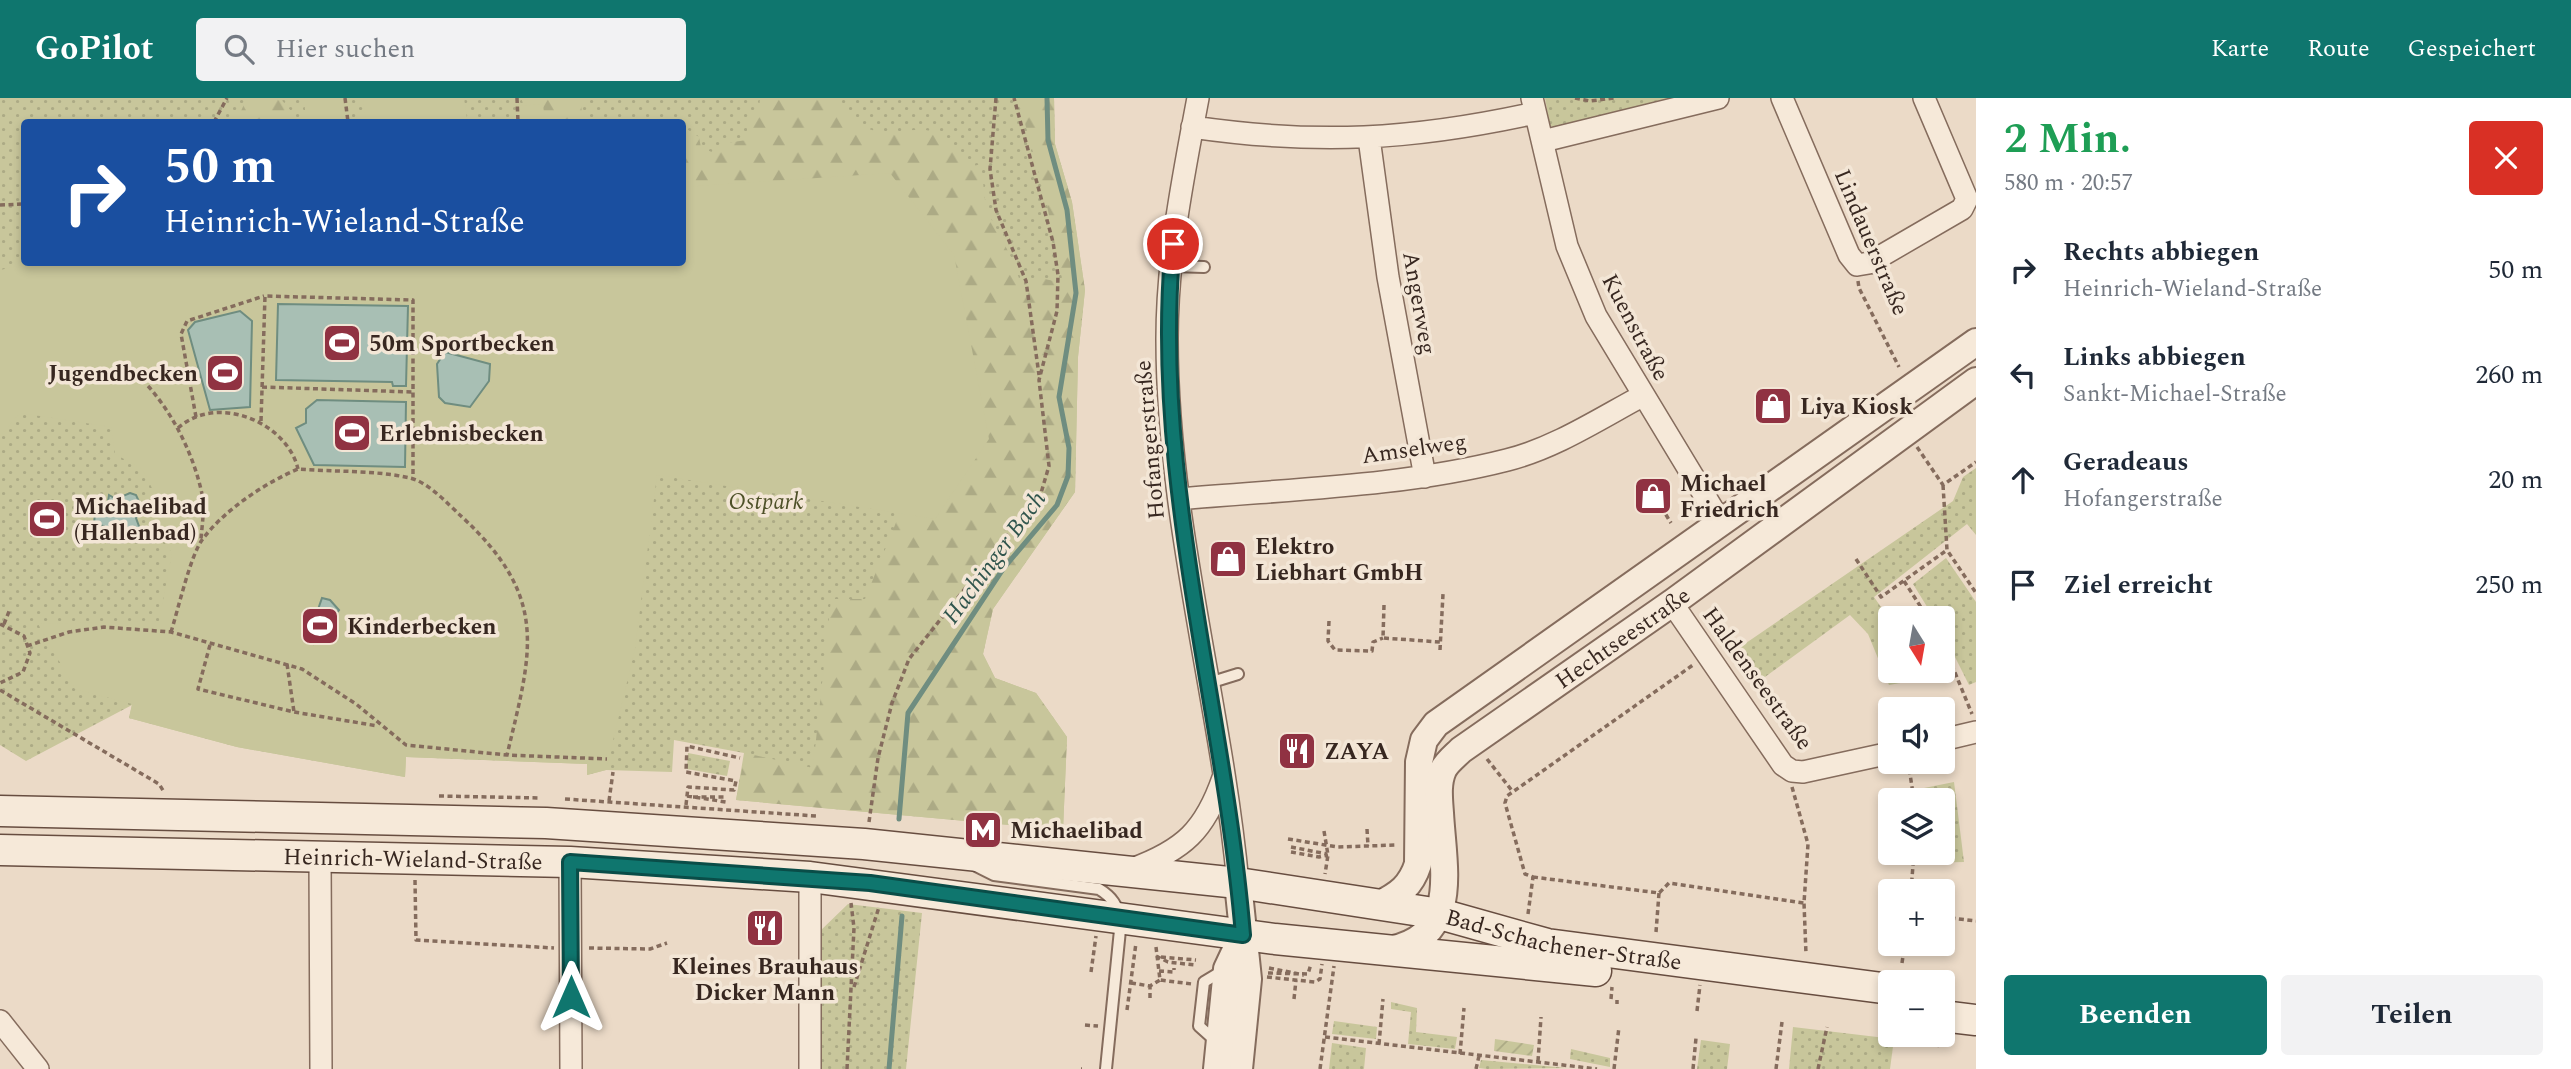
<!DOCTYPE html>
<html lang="de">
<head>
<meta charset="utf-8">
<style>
  :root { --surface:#fff; --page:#f2f2f3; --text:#1f2937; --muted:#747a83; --accent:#0f766e }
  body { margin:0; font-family:Spectral,serif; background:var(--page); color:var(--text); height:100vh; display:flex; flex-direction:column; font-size:26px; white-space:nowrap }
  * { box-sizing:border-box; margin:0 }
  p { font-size:23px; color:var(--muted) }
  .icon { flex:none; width:38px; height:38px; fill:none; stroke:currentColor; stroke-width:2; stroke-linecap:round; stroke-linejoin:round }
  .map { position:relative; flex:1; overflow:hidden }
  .side { display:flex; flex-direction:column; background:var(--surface); width:595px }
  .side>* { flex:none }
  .hud { position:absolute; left:21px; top:21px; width:665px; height:147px; border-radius:7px; box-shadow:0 4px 10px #0003; background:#1a4fa0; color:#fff; overflow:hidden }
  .needle { width:46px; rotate:169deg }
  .controls { position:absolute; left:1878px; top:508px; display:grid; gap:14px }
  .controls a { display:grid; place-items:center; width:77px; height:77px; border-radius:7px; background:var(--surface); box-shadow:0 4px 10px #0003; font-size:35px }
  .pin { position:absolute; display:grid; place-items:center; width:60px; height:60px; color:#fff; margin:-30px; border:4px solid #fff; border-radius:50%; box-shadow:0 2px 7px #0007 }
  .me { position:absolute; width:77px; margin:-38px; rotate:0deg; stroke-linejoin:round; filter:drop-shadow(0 0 5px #0008) }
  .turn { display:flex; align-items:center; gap:24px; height:147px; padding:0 28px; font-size:32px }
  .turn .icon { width:91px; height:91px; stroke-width:2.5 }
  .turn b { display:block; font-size:49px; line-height:60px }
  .round { display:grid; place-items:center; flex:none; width:74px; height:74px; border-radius:7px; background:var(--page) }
  .overview { display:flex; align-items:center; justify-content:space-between; height:119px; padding:0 28px }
  h1 { font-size:42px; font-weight:700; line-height:52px; color:#1e9e55 }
  .primary-button { display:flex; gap:14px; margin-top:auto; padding:14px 28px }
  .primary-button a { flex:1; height:80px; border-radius:7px; background:var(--accent); color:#fff; font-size:28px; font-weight:700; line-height:80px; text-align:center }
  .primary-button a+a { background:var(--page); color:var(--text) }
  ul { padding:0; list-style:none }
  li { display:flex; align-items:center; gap:21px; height:105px; padding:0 28px }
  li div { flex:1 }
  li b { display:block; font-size:26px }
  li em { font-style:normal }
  header { display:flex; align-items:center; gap:42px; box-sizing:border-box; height:98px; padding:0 35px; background:var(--accent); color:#fff }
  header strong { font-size:33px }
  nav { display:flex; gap:38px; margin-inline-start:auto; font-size:24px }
  .search { width:490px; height:63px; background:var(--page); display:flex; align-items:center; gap:18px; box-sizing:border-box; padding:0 24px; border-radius:7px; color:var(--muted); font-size:26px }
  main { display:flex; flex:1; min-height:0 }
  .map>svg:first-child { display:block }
  .grass { fill:url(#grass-dots); fill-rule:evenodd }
  .forest { fill:url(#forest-firs) }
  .garden { fill:url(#garden-furrows) }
  .pitch { fill:#c8c69b }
  .water { fill:#a8bfb4; stroke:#6f8d80; stroke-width:2 }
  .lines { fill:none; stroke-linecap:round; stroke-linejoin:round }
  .stream { stroke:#6f8d80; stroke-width:5 }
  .service-casing { stroke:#856c5d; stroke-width:14 }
  .minor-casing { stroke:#856c5d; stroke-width:24 }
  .tertiary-casing { stroke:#856c5d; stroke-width:30 }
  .secondary-casing { stroke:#674d40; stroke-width:33 }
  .path { stroke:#856c5d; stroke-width:3.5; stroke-dasharray:5 3.5; stroke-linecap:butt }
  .service { stroke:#f6e9d9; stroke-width:10 }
  .minor { stroke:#f6e9d9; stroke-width:21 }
  .tertiary { stroke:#f6e9d9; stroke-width:26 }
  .secondary { stroke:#f6e9d9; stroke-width:30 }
  .route-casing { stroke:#0a4d48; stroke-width:18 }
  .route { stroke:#0f766e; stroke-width:12 }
  .labels { text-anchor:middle; stroke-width:7; stroke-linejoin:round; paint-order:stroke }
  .street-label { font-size:23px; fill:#372720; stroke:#f3e6d6 }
  .poi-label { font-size:23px; font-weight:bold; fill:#372720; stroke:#f3e6d6; text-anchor:start }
  .park-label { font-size:23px; font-style:italic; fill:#4e5128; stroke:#f3e6d6 }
  .water-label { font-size:24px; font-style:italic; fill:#30554d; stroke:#f3e6d6 }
</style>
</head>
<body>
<header>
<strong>GoPilot</strong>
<div class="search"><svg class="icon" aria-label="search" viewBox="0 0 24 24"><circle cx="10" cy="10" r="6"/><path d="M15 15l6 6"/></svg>Hier suchen</div>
<nav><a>Karte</a><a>Route</a><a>Gespeichert</a></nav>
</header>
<main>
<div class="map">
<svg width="1976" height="971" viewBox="0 0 1976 971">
  <defs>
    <pattern id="grass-dots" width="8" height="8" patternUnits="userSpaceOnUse" patternTransform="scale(1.75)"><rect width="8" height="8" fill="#c8c69b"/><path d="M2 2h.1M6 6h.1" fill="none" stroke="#acaa85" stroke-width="1.8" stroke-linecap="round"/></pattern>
    <pattern id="forest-firs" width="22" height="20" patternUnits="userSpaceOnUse" patternTransform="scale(1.75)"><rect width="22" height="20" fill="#c8c69b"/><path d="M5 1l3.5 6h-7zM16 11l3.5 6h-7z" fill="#acaa85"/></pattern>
    <pattern id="garden-furrows" width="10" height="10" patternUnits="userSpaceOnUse" patternTransform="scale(1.75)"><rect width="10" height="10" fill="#c8c69b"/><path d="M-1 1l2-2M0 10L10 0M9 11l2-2" fill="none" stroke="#acaa85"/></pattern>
  </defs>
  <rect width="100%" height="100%" fill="#ebdac7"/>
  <path class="grass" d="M0 0H1054L1055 46 1072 104 1085 192 1078 259 1075 394 993 511 983 556 995 580 1036 595 1067 639 1063 732 736 702 744 655 674 642 672 674 606 672 587 677V666L406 659 405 679 237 649 129 620 132 607 26 663 0 647ZM24 24H682V164H24Z
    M1545 0H1688L1563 32 1550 28Z
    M1976 370V437L1967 426 1874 499 1890 522V572H1920L1923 581 1889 587 1868 536 1850 517 1754 587 1730 556 1953 403 1963 379Z
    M1946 460 1976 504V584L1969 587 1943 535 1942 520H1934L1913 486Z
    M688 655 730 663 727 678 687 671Z
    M1954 684 1964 764 1924 765 1925 754H1942V702H1921L1919 691Z
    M848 806 922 815 906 971H818V835Z
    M1391 904 1417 910 1416 934 1457 939 1455 951 1408 946 1411 914 1391 911Z
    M1334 923 1377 929 1376 941 1332 936Z
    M1793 929 1894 941 1890 971H1789Z
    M1701 942 1730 946 1727 971H1697Z
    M1332 945 1366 950 1364 971H1329Z
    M1571 951 1610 960V969L1570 961Z
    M1481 962 1567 970 1487 971 1479 970Z"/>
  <path class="forest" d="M247 0H280L296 19V24H236Z
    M521 0H581L582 21 579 24H547L545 14 524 8Z
    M760 0H835C879 63 906 15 945 39 954 45 963 60 970 69L981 66 986 111 1011 159 1022 188 1040 180 1063 185 1045 98 1018 0H1054L1055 46 1072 104 1085 192 1078 259 1075 394 993 511 983 556 995 580 1036 595 1067 639 1063 732 736 702 745 655 813 670 831 501H865L897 422 905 391 682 138V28L699 39 701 50 712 54 726 45 747 42V21L759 11Z"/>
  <path class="garden" d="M1495 941 1534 947 1532 958 1494 953Z"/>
  <path class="pitch" d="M304 0H342L345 24H306Z
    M363 0H464L467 21 366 24Z
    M543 6 545 24H518L517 8Z
    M890 75 954 157 989 341 935 421 657 377 635 551 606 672 587 677V666L406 659 405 679 237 649 129 620 132 606 75 591 38 526 159 523 172 455 154 430 153 392 142 371 115 356 111 329 20 315 0 338V172L37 164H682L683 89Z"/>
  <path class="water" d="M278 206 408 208 406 288H393L392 284 276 282Z
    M240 213 252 223 250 309 210 312 188 232 195 224Z
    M445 254 490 266 489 283 470 309 445 305 439 299 437 266Z
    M317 302 406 304 405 369 314 367 296 330 306 325V311Z
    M130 395 136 397 142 410 136 420 140 431 137 436 104 432V428L94 426 95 415 106 416 109 397 116 401Z
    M322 500 330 502 339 512 313 546 307 543Z"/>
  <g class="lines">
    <path class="stream" d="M899 721 908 615 1003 471 1057 407 1068 378 1069 350 1059 299 1076 195 1067 112 1048 42 1047 0
      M889 971 902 818"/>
    <defs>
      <path id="service" d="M1171 168 1204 169
        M1209 585 1238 576
        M976 768 994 777 1099 791C1112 799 1117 807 1121 822L1106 971
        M1218 945 1199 928 1204 884 1224 872"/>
      <path id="minor" d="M1198 0C1183 80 1167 159 1167 241 1167 424 1221 604 1238 785
        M1532 0 1567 148 1596 218 1720 423
        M1782 0 1849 157 1857 167 1869 165 1962 111 1967 101 1924 0
        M1192 29C1317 47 1412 42 1535 15
        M1369 40 1388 179 1425 379
        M1543 43 1718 0
        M1179 401C1288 391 1401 389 1507 362 1555 350 1599 321 1642 298
        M1672 505 1783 667 1792 673 1803 674 1890 655
        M1942 642 1976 634
        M320 759 321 971
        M570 764 571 971
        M1132 771C1184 752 1205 732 1223 680
        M0 923 38 971
        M810 971V779"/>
      <g id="tertiary">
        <path d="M1238 785 1248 881 1239 971"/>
        <path d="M1378 807C1399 797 1411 788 1418 766L1419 664 1424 642 1436 626 1976 244"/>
        <path id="s1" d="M1390 852C1461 838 1443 770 1440 715 1439 701 1437 685 1443 672 1446 665 1455 658 1461 652L1672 505 1976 283"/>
        <path d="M1217 971 1227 871 1243 837"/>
      </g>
      <g id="secondary">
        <path id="s2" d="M0 713 546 725 864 746 1238 785 1440 816 1547 846 1890 891"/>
        <path id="s3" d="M0 752 570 764 810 779 1275 841 1596 873"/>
        <path d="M1942 918 1976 922"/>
      </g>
    </defs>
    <use href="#service" class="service-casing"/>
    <use href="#minor" class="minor-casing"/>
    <use href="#tertiary" class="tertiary-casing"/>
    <use href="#secondary" class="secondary-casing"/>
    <path class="path" d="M345 0 348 24
      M517 0 518 24
      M996 0 990 71 996 112 1026 183 1039 277
      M1575 0 1590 3 1614 0
      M214 24 227 0
      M0 107 24 106
      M1858 183 1859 190 1899 269
      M148 288C174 317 194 358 202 396 205 410 202 427 201 441
      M262 289 413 294
      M196 319 181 236 187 223 264 198
      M261 323 265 198 413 202V380
      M178 330C217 295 287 324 298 371
      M1917 349 1943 387 1976 364
      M1943 387 1947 452 1976 495
      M1657 402 1671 425
      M1856 461 1881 499 1947 452
      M1904 483 1928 520
      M1384 507 1383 540 1440 544
      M1329 523 1328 543 1335 552 1372 553 1373 544 1383 540
      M0 526 24 538 30 555 23 574 0 585
      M4 526 10 511
      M171 534C178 512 190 459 202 442 224 412 265 385 298 371 334 374 375 372 410 380 428 384 448 406 461 418 550 500 532 552 507 657
      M1942 543 1972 616
      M210 547 198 591 294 614 378 628
      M27 548 69 534 104 529 171 534 302 571 356 606 406 647 507 657 607 661
      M1440 552 1443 496
      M287 566 294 614
      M0 592 159 686 164 694
      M1487 661 1513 694
      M1908 663 1914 702
      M1792 689 1808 746 1804 805 1806 856
      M439 698 540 700
      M687 698 726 704
      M693 699H726
      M565 701 816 718
      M609 703 613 674
      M686 707 688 689 734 692 736 683 686 674 687 648 740 660
      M869 724 878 660 892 605 909 561 1041 395 1049 368 1039 282 1057 213 1058 177 1053 144 1014 0
      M1367 731 1368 748
      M1324 733 1328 757 1325 776
      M1288 741 1338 749 1396 747
      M1291 749 1327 756
      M1291 754 1319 759 1328 757
      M1533 779 1659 795 1669 785 1804 805
      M415 782 416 842 554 850
      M1911 793 1914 754
      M1528 816 1533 779 1525 776 1505 705 1507 698 1693 567
      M1942 819 1976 823
      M1656 834 1659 795
      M1156 849 1160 882 1192 886
      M589 850 650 851 667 845
      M1156 858 1168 864 1195 867
      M1161 859 1196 862
      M1902 865 1905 845
      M1269 870 1304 877
      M1159 873 1174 874V870
      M1091 874 1096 838
      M1268 875 1308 876 1311 866
      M1267 879 1315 884 1320 881 1322 866
      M1131 885 1150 888 1160 882
      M854 889 879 809
      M1150 900V888
      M1294 901 1296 882
      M1611 901 1612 889
      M1617 906V902
      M1127 912 1136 845
      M1697 913 1700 887
      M1085 927 1098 928
      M1325 939 1597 971
      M1379 946 1383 901
      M1937 949 1938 943
      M1460 956 1464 910
      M1538 963 1541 919
      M847 971 854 830 851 805
      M1081 971H1082
      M1320 971 1334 868
      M1476 971 1479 958
      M1614 971 1619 929
      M1693 971 1696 940
      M1776 971 1782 924
      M1818 971 1827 929"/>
    <use href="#service" class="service"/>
    <use href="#minor" class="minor"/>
    <use href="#tertiary" class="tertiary"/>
    <use href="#secondary" class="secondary"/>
  </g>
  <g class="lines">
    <defs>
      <path id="route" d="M571 899 570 764 870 785 1243 837C1224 606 1151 379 1173 146"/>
    </defs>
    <use href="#route" class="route-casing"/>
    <use href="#route" class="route"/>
  </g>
  <defs>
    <symbol id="stadium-square" viewBox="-11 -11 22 22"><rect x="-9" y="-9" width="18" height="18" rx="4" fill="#903242" stroke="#f3e6d6"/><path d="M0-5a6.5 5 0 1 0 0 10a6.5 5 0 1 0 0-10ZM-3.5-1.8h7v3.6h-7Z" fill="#fff"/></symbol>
    <symbol id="shop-square" viewBox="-11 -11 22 22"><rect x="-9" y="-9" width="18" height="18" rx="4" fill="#903242" stroke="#f3e6d6"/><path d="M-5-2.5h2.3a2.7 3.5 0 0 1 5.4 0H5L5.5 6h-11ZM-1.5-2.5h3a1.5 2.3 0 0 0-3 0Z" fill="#fff"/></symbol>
    <symbol id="restaurant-square" viewBox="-11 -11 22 22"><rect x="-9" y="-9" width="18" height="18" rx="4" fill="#903242" stroke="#f3e6d6"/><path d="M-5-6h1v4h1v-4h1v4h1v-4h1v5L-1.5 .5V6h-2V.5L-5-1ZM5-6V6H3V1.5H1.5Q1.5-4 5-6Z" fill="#fff"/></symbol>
    <symbol id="metro-square" viewBox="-11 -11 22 22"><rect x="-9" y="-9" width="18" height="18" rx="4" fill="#903242" stroke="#f3e6d6"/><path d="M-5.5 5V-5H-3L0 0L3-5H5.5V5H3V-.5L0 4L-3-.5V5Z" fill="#fff"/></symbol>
  </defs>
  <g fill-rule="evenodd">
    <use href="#stadium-square" x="320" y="223" width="44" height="44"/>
    <use href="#stadium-square" x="203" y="253" width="44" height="44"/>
    <use href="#shop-square" x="1751" y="286" width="44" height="44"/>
    <use href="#stadium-square" x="330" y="313" width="44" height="44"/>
    <use href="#shop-square" x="1631" y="376" width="44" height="44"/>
    <use href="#stadium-square" x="25" y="399" width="44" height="44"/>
    <use href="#shop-square" x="1206" y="439" width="44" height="44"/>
    <use href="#stadium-square" x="298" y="506" width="44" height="44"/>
    <use href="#restaurant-square" x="1275" y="631" width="44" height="44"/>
    <use href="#metro-square" x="961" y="710" width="44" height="44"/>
    <use href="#restaurant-square" x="743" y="808" width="44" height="44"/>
  </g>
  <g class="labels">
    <g class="street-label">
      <text transform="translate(1872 144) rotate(67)" y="8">Lindauerstraße</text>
      <text transform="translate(1420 205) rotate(80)" y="8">Angerweg</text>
      <text transform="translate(1636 229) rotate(62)" y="8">Kuenstraße</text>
      <text transform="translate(1149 342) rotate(-95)" y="8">Hofangerstraße</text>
      <text transform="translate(1414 350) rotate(-8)" y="8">Amselweg</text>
      <text dy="8" stroke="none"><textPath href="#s1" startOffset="432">Hechtseestraße</textPath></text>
      <text transform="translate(1758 580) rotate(54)" y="8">Haldenseestraße</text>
      <text dy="8" stroke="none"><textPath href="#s3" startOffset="413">Heinrich-Wieland-Straße</textPath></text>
      <text dy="8" stroke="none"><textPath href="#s2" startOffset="1572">Bad-Schachener-Straße</textPath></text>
    </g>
    <g class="poi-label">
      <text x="369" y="253">50m Sportbecken</text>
      <text x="198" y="283" text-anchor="end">Jugendbecken</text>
      <text x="1800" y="316">Liya Kiosk</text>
      <text x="379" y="343">Erlebnisbecken</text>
      <text x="1680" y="393">Michael<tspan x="1680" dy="26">Friedrich</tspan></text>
      <text x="74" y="416">Michaelibad<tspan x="74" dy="26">(Hallenbad)</tspan></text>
      <text x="1255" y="456">Elektro<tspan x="1255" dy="26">Liebhart GmbH</tspan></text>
      <text x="347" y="536">Kinderbecken</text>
      <text x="1324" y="661">ZAYA</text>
      <text x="1010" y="740">Michaelibad</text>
      <text x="765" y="876" text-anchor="middle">Kleines Brauhaus<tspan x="765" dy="26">Dicker Mann</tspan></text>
    </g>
    <g class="park-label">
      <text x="766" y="411">Ostpark</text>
    </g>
    <g class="water-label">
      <text transform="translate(994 459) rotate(-54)" y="8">Hachinger Bach</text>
    </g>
  </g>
</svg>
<div class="controls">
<a><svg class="needle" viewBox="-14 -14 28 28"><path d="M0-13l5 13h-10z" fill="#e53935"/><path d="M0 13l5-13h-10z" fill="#747a83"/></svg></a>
<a><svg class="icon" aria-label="sound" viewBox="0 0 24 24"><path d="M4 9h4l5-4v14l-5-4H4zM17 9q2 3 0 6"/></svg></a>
<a><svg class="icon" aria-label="layers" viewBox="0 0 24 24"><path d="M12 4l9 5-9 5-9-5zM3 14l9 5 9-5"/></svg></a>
<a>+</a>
<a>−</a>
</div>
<div class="pin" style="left:1173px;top:146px;background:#d93025"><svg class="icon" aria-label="arrive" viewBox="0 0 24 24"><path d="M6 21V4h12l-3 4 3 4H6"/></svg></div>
<svg class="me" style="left:571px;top:899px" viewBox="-20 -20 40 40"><path d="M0-17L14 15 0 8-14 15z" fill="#0f766e" stroke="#fff" stroke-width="4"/></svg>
<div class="hud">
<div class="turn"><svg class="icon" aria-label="right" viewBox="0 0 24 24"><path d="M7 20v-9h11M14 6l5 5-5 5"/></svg><div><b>50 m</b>Heinrich-Wieland-Straße</div></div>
</div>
</div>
<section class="side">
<div class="overview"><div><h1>2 Min.</h1><p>580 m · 20:57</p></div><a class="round" style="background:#d93025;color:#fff"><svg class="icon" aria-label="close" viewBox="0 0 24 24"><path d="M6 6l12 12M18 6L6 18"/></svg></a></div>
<ul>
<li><svg class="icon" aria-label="right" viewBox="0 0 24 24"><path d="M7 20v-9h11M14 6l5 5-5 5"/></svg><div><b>Rechts abbiegen</b><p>Heinrich-Wieland-Straße</p></div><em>50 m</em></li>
<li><svg class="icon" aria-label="left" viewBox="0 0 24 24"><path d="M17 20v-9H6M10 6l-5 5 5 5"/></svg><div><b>Links abbiegen</b><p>Sankt-Michael-Straße</p></div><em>260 m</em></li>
<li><svg class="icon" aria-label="ahead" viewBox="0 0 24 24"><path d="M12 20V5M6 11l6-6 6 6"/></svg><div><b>Geradeaus</b><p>Hofangerstraße</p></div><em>20 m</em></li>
<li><svg class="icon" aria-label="arrive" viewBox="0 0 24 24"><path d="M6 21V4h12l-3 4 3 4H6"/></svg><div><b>Ziel erreicht</b></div><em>250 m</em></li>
</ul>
<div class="primary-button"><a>Beenden</a><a>Teilen</a></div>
</section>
</main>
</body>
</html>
